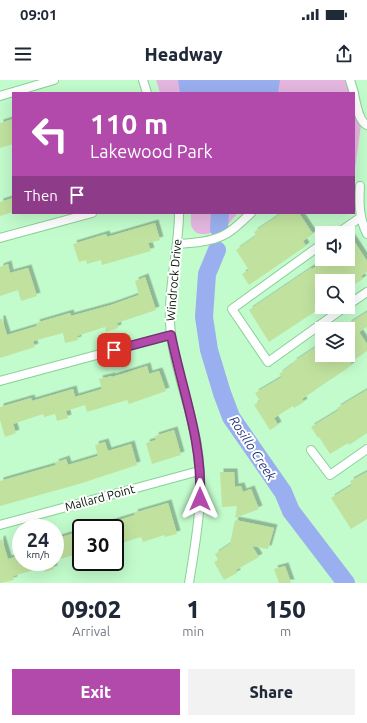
<!DOCTYPE html>
<html lang="en">
<head>
<meta charset="utf-8">
<style>
  :root { --surface:#fff; --page:#f2f2f3; --text:#1f2937; --muted:#747a83; --accent:#b24aac }
  body { margin:0; font-family:Ubuntu,sans-serif; background:var(--page); color:var(--text); height:100vh; display:flex; flex-direction:column; font-size:15px; white-space:nowrap }
  * { box-sizing:border-box; margin:0 }
  p { font-size:13px; color:var(--muted) }
  .icon { flex:none; width:22px; height:22px; fill:none; stroke:currentColor; stroke-width:2; stroke-linecap:round; stroke-linejoin:round }
  .map { position:relative; height:503px; overflow:hidden }
  .panel { display:flex; flex-direction:column; background:var(--surface); flex:1 }
  .panel>* { flex:none }
  .hud { position:absolute; left:12px; top:12px; width:343px; height:122px; border-radius:0px; box-shadow:0 4px 16px #0002; background:#b24aac; color:#fff; overflow:hidden }
  .fabs { position:absolute; left:315px; top:146px; display:grid; gap:8px }
  .fabs a { display:grid; place-items:center; width:40px; height:40px; border-radius:0px; background:var(--surface); box-shadow:0 4px 16px #0002; font-size:20px }
  .speed { position:absolute; left:12px; top:439px; display:flex; gap:8px; font-size:20px; font-weight:700; text-align:center }
  .speed>* { display:grid; place-content:center; width:52px; height:52px; border-radius:50%; background:var(--surface); box-shadow:0 4px 16px #0002; line-height:1 }
  .speed small { font-size:10px; font-weight:400 }
  .speed .limit { border:2px solid #111; border-radius:6px; background:#fff; color:#111 }
  .pin { position:absolute; display:grid; place-items:center; width:34px; height:34px; color:#fff; margin:-17px; border-radius:8px; box-shadow:0 2px 6px #0006 }
  .me { position:absolute; width:44px; margin:-22px; rotate:0deg; stroke-linejoin:round; filter:drop-shadow(0 0 3px #0008) }
  .turn { display:flex; align-items:center; gap:14px; height:84px; padding:0 12px; font-size:18px }
  .turn .icon { width:52px; height:52px; stroke-width:2.5 }
  .turn b { display:block; font-size:28px; line-height:34px }
  .then { display:flex; align-items:center; height:38px; padding:0 12px; background:#0003; gap:8px; font-size:15px }
  .eta { display:flex; justify-content:space-evenly; align-items:center; height:68px; text-align:center }
  .eta b { font-size:24px; font-weight:800; line-height:28px }
  .button { display:flex; gap:8px; margin-top:auto; padding:8px 12px }
  .button a { flex:1; height:46px; border-radius:0px; background:var(--accent); color:#fff; font-size:16px; font-weight:800; line-height:46px; text-align:center }
  .button a+a { background:var(--page); color:var(--text) }
  .status { display:flex; justify-content:space-between; align-items:center; height:28px; padding:0 20px; background:var(--surface); direction:ltr }
  .status svg { height:11px; fill:currentColor }
  header { display:flex; justify-content:space-between; align-items:center; height:52px; padding:0 12px; background:var(--surface); font-size:18px; font-weight:800 }
  .map>svg:first-child { display:block }
  .green { fill:#e5b7e0 }
  .water { fill:#9aafef }
  .lines { fill:none; stroke-linecap:round; stroke-linejoin:round }
  .river { stroke:#9aafef; stroke-width:18 }
  .building { fill:#c1e29f; filter:url(#shadow) }
  .minor-casing { stroke:#89d097; stroke-width:10 }
  .minor { stroke:#fff; stroke-width:8 }
  .route-casing { stroke:#743070; stroke-width:10 }
  .route { stroke:#b24aac; stroke-width:7 }
  .labels { text-anchor:middle; stroke-width:4; stroke-linejoin:round; paint-order:stroke }
  .street-label { font-size:12px; fill:#001402; stroke:#fff }
  .water-label { font-size:13px; font-style:italic; fill:#293a84; stroke:#fff }
</style>
</head>
<body>
<div class="status"><b>09:01</b><svg viewBox="0 0 49 12"><path d="M0 12V9h3v3zM5 12V6h3v6zM10 12V3h3v9zM15 12V0h3v12zM26 1h20v11H26zM47 4h2v5h-2z"/></svg></div>
<header><svg class="icon" aria-label="menu" viewBox="0 0 24 24"><path d="M4 6h16M4 12h16M4 18h16"/></svg>Headway<svg class="icon" aria-label="share" viewBox="0 0 24 24"><path d="M12 15V3M7 8l5-5 5 5M5 13v7h14v-7"/></svg></header>
<div class="map">
<svg width="367" height="503" viewBox="0 0 367 503">
  <defs>
    <filter id="shadow"><feDropShadow dx="3.5" dy="-3.5" stdDeviation="0" flood-color="#0004"/></filter>
  </defs>
  <rect width="100%" height="100%" fill="#c2fbcc"/>
  <path class="green" d="M156 0H346L349 13H160Z
    M354 30 356 38 361 45 354 96Z
    M191 133H238C233 137 230 144 225 147 217 152 198 159 193 149 190 145 191 138 191 133Z"/>
  <path class="water" d="M178 0H280L278 13H180Z"/>
  <g class="lines">
    <path class="river" d="M219 149 220 133
      M217 170 207 194 204 237 209 270 222 313 231 337 283 412 291 431 346 503"/>
  </g>
  <path class="building" d="M13 39V64L0 68V43Z
    M13 118V132L0 136V122Z
    M282 133H299L313 154 303 161 306 166 249 205 242 194 249 190 236 170 256 156 254 152Z
    M155 143 160 160 148 163 151 171 102 185 101 180 87 184 86 180 79 182 73 164 106 154 107 157Z
    M348 152 367 181V192L361 196 363 199 355 204 352 199 349 201H322V227L269 262 249 230 311 188 312 189 327 179H348Z
    M8 184 10 193 28 188 37 216 21 221 18 210 0 216V187Z
    M145 197 156 230 117 243 118 248 106 252 105 247 77 256 78 260 65 263 63 253 33 261 35 267 0 278V239H2L7 255 37 246 36 243 70 233 71 236 111 225 139 215 135 201Z
    M367 232V247L359 252 367 264V271L350 283 352 285 302 319 304 322 294 328 293 326 274 338 278 345 270 350 254 325 260 321 255 313 282 297 279 294 294 283 293 282 322 263V275H348V244Z
    M147 286 149 294 159 291 166 311 129 324 127 320 87 332 85 325 66 331 68 338 57 341 55 334 44 337 43 334 13 344 16 353 5 357 0 340V327L31 318 32 321 73 309 75 317 102 309 99 299 112 296V297Z
    M367 310V353L349 365 348 363 330 374 319 357 318 358 311 347 339 330 337 328 350 320Z
    M174 350 181 375 152 384 146 363 156 360 155 356Z
    M105 362 108 371 131 364 137 385 79 404 0 426V401L56 385 55 383 66 379 68 385 98 376 95 365Z
    M220 392H234L235 407 241 406 243 412 251 409 259 429 235 438 237 426 222 427Z
    M367 392V439L351 449 331 418 352 405 350 401Z
    M168 423 177 454 165 457 164 455 143 462 141 457 115 465V448H99V446L135 435 134 433Z
    M235 440 274 448 268 469 252 466 259 477 236 490 237 493 224 500 214 482 218 480 215 474 230 464Z
    M81 451V473L60 479 55 463V459Z
    M2 459 8 479 21 475V482H53L54 489 45 492 44 487 13 496 14 500 0 503V460Z
    M285 486 291 503H279L274 489Z"/>
  <g class="lines">
    <defs>
      <path id="minor" d="M143 0 147 13
        M350 0 354 13
        M354 14C356 22 358 41 367 45
        M0 16 54 0
        M360 106C359 123 359 138 367 154
        M179 133C179 170 168 205 170 242 172 287 193 329 198 373 204 417 196 460 189 503
        M338 153 361 137
        M0 158 92 133
        M178 164C193 163 210 162 224 155 234 150 242 141 251 133
        M322 164 232 229 268 282 345 227
        M348 225 367 212
        M0 301 171 255
        M311 370 330 395 367 369
        M0 445 199 391"/>
    </defs>
    <use href="#minor" class="minor-casing"/>
    <use href="#minor" class="minor"/>
  </g>
  <g class="lines">
    <defs>
      <path id="route" d="M114 270 171 255C182 310 203 362 200 419"/>
    </defs>
    <use href="#route" class="route-casing"/>
    <use href="#route" class="route"/>
  </g>
  <g class="labels">
    <g class="street-label">
      <text transform="translate(174 200) rotate(-85)" y="4">Windrock Drive</text>
      <text transform="translate(100 418) rotate(-15)" y="4">Mallard Point</text>
    </g>
    <g class="water-label">
      <text transform="translate(253 368) rotate(57)" y="5">Rosillo Creek</text>
    </g>
  </g>
</svg>
<div class="fabs">
<a><svg class="icon" aria-label="sound" viewBox="0 0 24 24"><path d="M4 9h4l5-4v14l-5-4H4zM17 9q2 3 0 6"/></svg></a>
<a><svg class="icon" aria-label="search" viewBox="0 0 24 24"><circle cx="10" cy="10" r="6"/><path d="M15 15l6 6"/></svg></a>
<a><svg class="icon" aria-label="layers" viewBox="0 0 24 24"><path d="M12 4l9 5-9 5-9-5zM3 14l9 5 9-5"/></svg></a>
</div>
<div class="speed"><div>24<small>km/h</small></div><div class="limit">30</div></div>
<div class="pin" style="left:114px;top:270px;background:#d93025"><svg class="icon" aria-label="arrive" viewBox="0 0 24 24"><path d="M6 21V4h12l-3 4 3 4H6"/></svg></div>
<svg class="me" style="left:200px;top:419px" viewBox="-20 -20 40 40"><path d="M0-17L14 15 0 8-14 15z" fill="#b24aac" stroke="#fff" stroke-width="4"/></svg>
<div class="hud">
<div class="turn"><svg class="icon" aria-label="left" viewBox="0 0 24 24"><path d="M17 20v-9H6M10 6l-5 5 5 5"/></svg><div><b>110 m</b>Lakewood Park</div></div>
<div class="then">Then<svg class="icon" aria-label="arrive" viewBox="0 0 24 24"><path d="M6 21V4h12l-3 4 3 4H6"/></svg></div>
</div>
</div>
<section class="panel">
<div class="eta">
<div><b>09:02</b><p>Arrival</p></div>
<div><b>1</b><p>min</p></div>
<div><b>150</b><p>m</p></div>
</div>
<div class="button"><a>Exit</a><a>Share</a></div>
</section>
</body>
</html>
